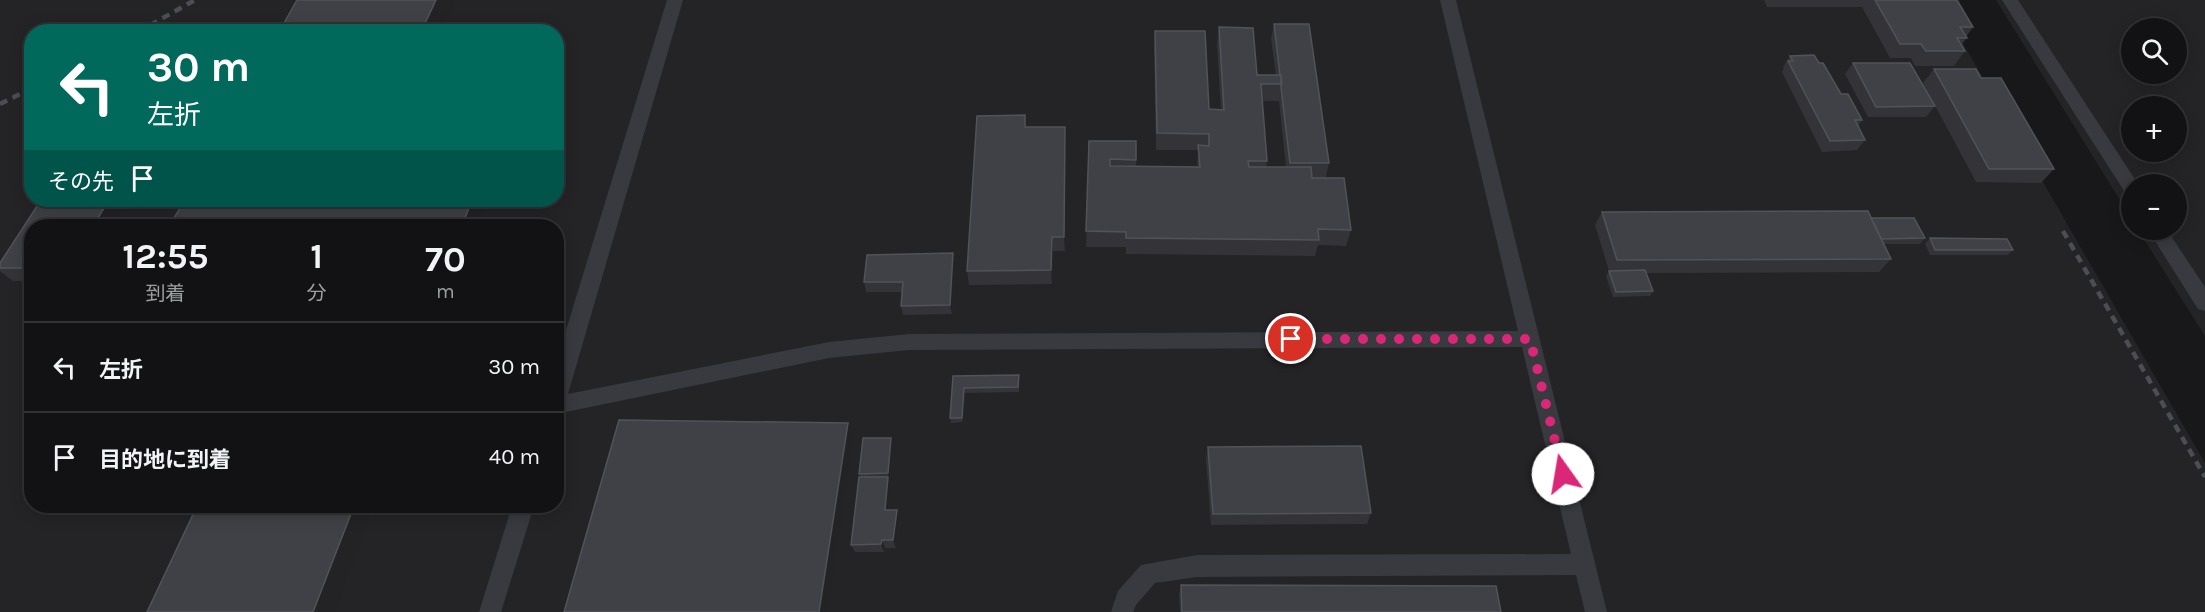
<!DOCTYPE html>
<html lang="ja">
<head>
<meta charset="utf-8">
<style>
  :root { --surface:#121214; --page:#1f2022; --text:#f1f3f6; --muted:#9c9ea0; --line:#313234 }
  body { margin:0; font-family:Karla,"Noto Sans JP",sans-serif; background:var(--page); color:var(--text); height:100vh; display:flex; flex-direction:column; font-size:22px; white-space:nowrap }
  * { box-sizing:border-box; margin:0 }
  p { font-size:20px; color:var(--muted) }
  .icon { flex:none; width:33px; height:33px; fill:none; stroke:currentColor; stroke-width:2; stroke-linecap:round; stroke-linejoin:round }
  .map { position:relative; flex:1; overflow:hidden }
  .sheet { position:absolute; left:24px; top:219px; width:540px; height:294px; display:flex; flex-direction:column; background:var(--surface); border-radius:24px; box-shadow:0 3px 15px #0003,0 0 0 2px var(--line) }
  .sheet>* { flex:none }
  .banner { position:absolute; left:24px; top:24px; width:540px; height:183px; border-radius:24px; box-shadow:0 3px 15px #0003,0 0 0 2px var(--line); background:#00695c; color:#fff; overflow:hidden }
  .buttons { position:absolute; left:2121px; top:18px; display:grid; gap:12px }
  .buttons a { display:grid; place-items:center; width:66px; height:66px; border-radius:50%; background:var(--surface); box-shadow:0 3px 15px #0003,0 0 0 2px var(--line); font-size:30px }
  .pin { position:absolute; display:grid; place-items:center; width:51px; height:51px; color:#fff; margin:-26px; border:3px solid #fff; border-radius:50%; box-shadow:0 2px 6px #0007 }
  .me { position:absolute; width:66px; margin:-33px; rotate:347deg; stroke-linejoin:round; filter:drop-shadow(0 0 4px #0008) }
  .turn { display:flex; align-items:center; gap:21px; height:126px; padding:0 24px; font-size:27px }
  .turn .icon { width:78px; height:78px; stroke-width:2.5 }
  .turn b { display:block; font-size:42px; line-height:51px }
  .then { display:flex; align-items:center; height:57px; padding:0 24px; background:#0003; gap:12px; font-size:22px }
  .eta { display:flex; justify-content:space-evenly; align-items:center; height:102px; text-align:center }
  .eta b { font-size:36px; font-weight:700; line-height:42px }
  ul { padding:0; list-style:none }
  li { display:flex; align-items:center; gap:18px; height:90px; padding:0 24px; border-top:2px solid var(--line) }
  li div { flex:1 }
  li b { display:block; font-size:22px }
  li em { font-style:normal }
  .map>svg:first-child { display:block }
  .built { fill:#242427; fill-rule:evenodd }
  .lines { fill:none; stroke-linecap:round; stroke-linejoin:round }
  .lane { fill:#383a40; fill-rule:evenodd }
  .rail { stroke:#4b4e55; stroke-width:4.5; stroke-dasharray:8 6; stroke-linecap:butt }
  .wall { fill:#343438; fill-rule:evenodd }
  .shaded-wall { fill:#232326 }
  .building { fill:#404146; stroke:#515358; stroke-width:1.5 }
  .route { stroke:#db2777; stroke-width:10; stroke-dasharray:0 18 }
</style>
</head>
<body>
<div class="map">
<svg width="2205" height="612" viewBox="0 0 2205 612">
  <rect width="100%" height="100%" fill="#18181a"/>
  <path class="built" d="M0 0H1938L2205 463V612H0ZM32 32H556V200H32ZM32 226H556V506H32Z
    M1996 0H2205V336L2138 230H2176V184H2132L2131 218ZM2132 28H2176V74H2132ZM2132 106H2176V152H2132Z"/>
  <g class="lines">
    <path class="lane" d="M667 0H683L568 394 829 342 909 334 1518 331 1440 0H1456L1607 612H1585L1576 575 1197 577 1155 583 1136 605 1133 612H1111L1118 591 1141 565 1197 555 1571 554 1522 347 909 350 829 358 556 414V363Z
      M2002 0H2018L2138 184H2132V196L2126 194Z
      M2148 230H2167L2205 287V311L2198 309Z
      M512 506H534L501 612H479Z"/>
    <path class="rail" d="M138 32 195 0
      M0 104 32 88
      M2063 231 2205 477"/>
  </g>
  <path class="wall" d="M1764 0H1957L1973 27 1966 37 1967 38 1961 45 1965 51 1954 66H1915L1911 58H1890L1862 7H1767Z
    M1274 24 1329 163 1326 177 1351 230 1346 246 1318 245 1315 256 1126 254V247H1086L1089 141H1136V166L1197 167 1198 150H1156L1154 48 1155 31 1209 109 1221 110 1217 44 1219 27 1257 75H1276L1271 39ZM1262 101H1279L1286 167H1266L1267 161Z
    M1790 56 1819 63 1841 94 1862 120 1858 126 1865 140 1857 150 1822 152 1782 72 1784 68 1783 67Z
    M1853 63 1935 106 1926 117H1868L1845 74Z
    M1934 69 1981 78 2054 169 2041 183 1976 182 1923 83Z
    M1026 127H1065V251H1053L1052 284 969 285 967 271Z
    M1602 212 1871 218 1925 238 1920 244H1884L1891 259 1879 272 1646 273 1653 291 1650 296 1613 297 1606 276 1609 271 1595 225Z
    M32 226V281H13L0 271V263Z
    M1930 238 2013 250 2008 255H1930L1925 244Z
    M953 253 955 262 952 314 903 315 901 306 902 292H866L864 282Z
    M953 376 1019 380V392L965 393 963 422 951 423 950 418Z
    M891 438 892 443 888 478 891 485 888 510H897L899 518 896 548H885L884 552H855L851 545 861 477 859 474Z
    M1208 447 1371 513 1367 524 1211 525 1206 459Z
    M1181 585 1501 612H1180L1179 595Z"/>
  <path class="shaded-wall" d="M436 0H454L439 32H421Z
    M1065 127V251L1064 237Z
    M109 200H131L116 226H93Z
    M472 200H489L479 226H462Z
    M1052 237 1053 251 1052 284 1051 270Z
    M953 253 955 262 952 314 950 305Z
    M964 388 965 393 963 422 962 418Z
    M848 423 853 437 827 612H819Z
    M891 438 892 443 889 478 888 473Z
    M888 477 891 485 887 518 885 510Z
    M354 506H374L334 612H313Z
    M897 510 899 518 896 548 893 540Z
    M882 540 885 548 884 552 881 544Z"/>
  <path class="building" d="M297 0H436L421 32H279Z
    M1875 0H1957L1973 27H1960L1967 38H1957L1965 51H1926L1921 44H1900Z
    M1274 24H1309L1329 163H1290L1281 87V75H1280Z
    M1219 27 1253 28 1257 75H1281L1282 84H1261L1267 161H1248L1249 167H1311L1312 178H1344L1351 230 1318 229 1319 240 1126 238V232L1086 231 1089 141H1136V160L1110 159V166L1200 167 1198 145 1209 146V134L1157 133 1155 31H1205L1209 109 1224 110Z
    M1814 55 1819 63H1823L1841 94H1848L1862 120H1855L1865 140 1830 141 1788 61H1793L1790 56Z
    M1853 63H1910L1935 106 1876 107Z
    M1934 69H1976L1981 78H2001L2054 169H1989Z
    M1025 115V127H1065L1064 237H1052L1051 270 967 271 977 116Z
    M41 200H109L93 226H32V268H0V263Z
    M185 200H472L462 226H169Z
    M1868 211 1891 259 1617 260 1602 212Z
    M1871 218H1914L1925 238 1881 239Z
    M1930 238 2007 239 2013 250H1935Z
    M953 253 950 305 901 306 903 282H864L867 255Z
    M1645 270 1653 291 1616 292 1609 271Z
    M1019 375 1018 387 964 388 962 418H950L953 376Z
    M619 420 848 423 819 612H564Z
    M863 438H891L888 473 859 474Z
    M1361 446 1371 513 1213 514 1208 447Z
    M859 477H888L885 510H897L893 540H882L881 544 851 545Z
    M197 506H354L313 612H147Z
    M1181 585 1496 586 1501 612H1182Z"/>
  <g class="lines">
    <path class="route" d="M1291 339H1530L1563 474"/>
  </g>
</svg>
<div class="buttons">
<a><svg class="icon" aria-label="search" viewBox="0 0 24 24"><circle cx="10" cy="10" r="6"/><path d="M15 15l6 6"/></svg></a>
<a>+</a>
<a>−</a>
</div>
<div class="pin" style="left:1291px;top:339px;background:#d93025"><svg class="icon" aria-label="arrive" viewBox="0 0 24 24"><path d="M6 21V4h12l-3 4 3 4H6"/></svg></div>
<svg class="me" style="left:1563px;top:474px" viewBox="-20 -20 40 40"><circle r="19" fill="#fff"/><path d="M0-13L10 11 0 6-10 11z" fill="#db2777"/></svg>
<div class="banner">
<div class="turn"><svg class="icon" aria-label="left" viewBox="0 0 24 24"><path d="M17 20v-9H6M10 6l-5 5 5 5"/></svg><div><b>30 m</b>左折</div></div>
<div class="then">その先<svg class="icon" aria-label="arrive" viewBox="0 0 24 24"><path d="M6 21V4h12l-3 4 3 4H6"/></svg></div>
</div>
<section class="sheet">
<div class="eta">
<div><b>12:55</b><p>到着</p></div>
<div><b>1</b><p>分</p></div>
<div><b>70</b><p>m</p></div>
</div>
<ul>
<li><svg class="icon" aria-label="left" viewBox="0 0 24 24"><path d="M17 20v-9H6M10 6l-5 5 5 5"/></svg><div><b>左折</b></div><em>30 m</em></li>
<li><svg class="icon" aria-label="arrive" viewBox="0 0 24 24"><path d="M6 21V4h12l-3 4 3 4H6"/></svg><div><b>目的地に到着</b></div><em>40 m</em></li>
</ul>
</section>
</div>
</body>
</html>
